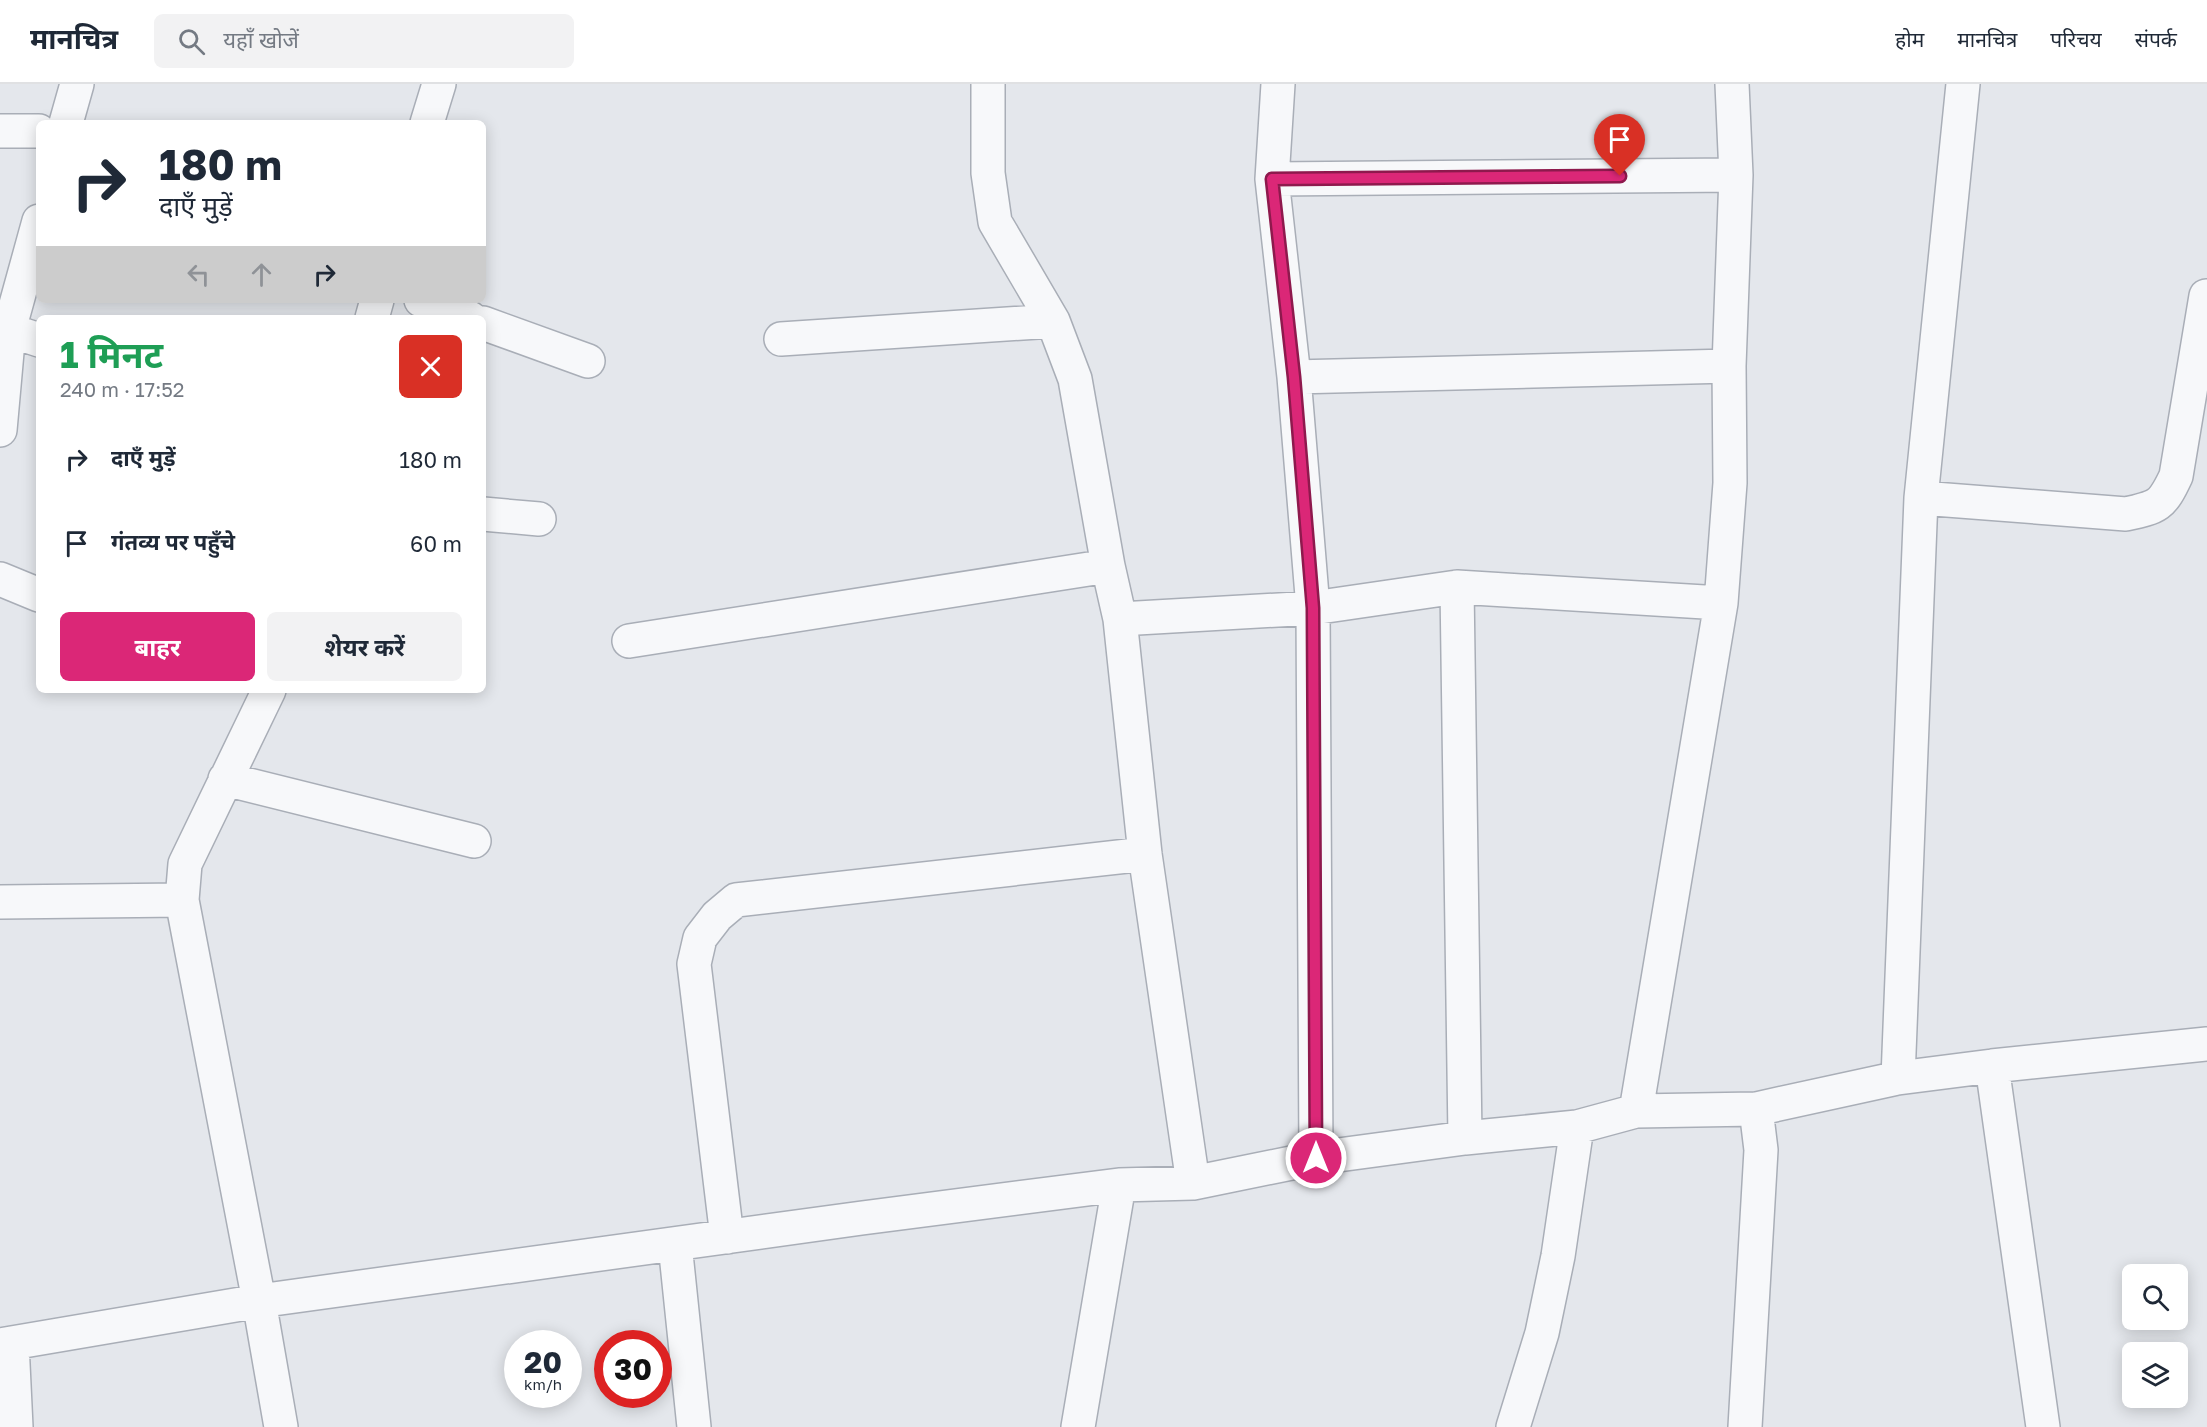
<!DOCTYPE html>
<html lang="hi">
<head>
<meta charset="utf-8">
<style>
  :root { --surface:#fff; --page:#f2f2f3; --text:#1f2937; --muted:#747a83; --line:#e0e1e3; --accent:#db2777 }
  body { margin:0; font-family:"Golos Text","Noto Sans Devanagari",sans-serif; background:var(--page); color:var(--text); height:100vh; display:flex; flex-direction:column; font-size:22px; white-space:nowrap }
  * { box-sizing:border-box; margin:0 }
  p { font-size:20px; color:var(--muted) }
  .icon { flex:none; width:33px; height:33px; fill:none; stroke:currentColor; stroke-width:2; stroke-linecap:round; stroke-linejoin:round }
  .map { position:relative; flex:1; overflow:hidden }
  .panel { position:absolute; left:36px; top:231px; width:450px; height:378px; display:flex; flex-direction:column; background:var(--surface); border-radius:9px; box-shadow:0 3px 15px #0003 }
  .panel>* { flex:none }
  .banner { position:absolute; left:36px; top:36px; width:450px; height:183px; border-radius:9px; box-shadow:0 3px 15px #0003; background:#fff; color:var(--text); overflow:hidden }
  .fabs { position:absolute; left:2122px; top:1180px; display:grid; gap:12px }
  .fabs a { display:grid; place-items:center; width:66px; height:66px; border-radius:9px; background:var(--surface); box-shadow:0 3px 15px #0003; font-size:30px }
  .speed { position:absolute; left:504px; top:1246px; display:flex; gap:12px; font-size:30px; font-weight:700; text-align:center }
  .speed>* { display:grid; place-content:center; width:78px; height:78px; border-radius:50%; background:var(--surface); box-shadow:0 3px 15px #0003; line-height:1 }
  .speed small { font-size:15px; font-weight:400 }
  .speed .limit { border:9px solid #d22; background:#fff; color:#111 }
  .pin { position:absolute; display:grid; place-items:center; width:51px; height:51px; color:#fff; margin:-62px -26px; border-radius:50% 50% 50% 0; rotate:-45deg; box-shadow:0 0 6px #0007 }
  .pin .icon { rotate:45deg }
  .me { position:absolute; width:66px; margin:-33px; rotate:0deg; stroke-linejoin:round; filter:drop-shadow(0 0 4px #0008) }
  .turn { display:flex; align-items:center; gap:21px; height:126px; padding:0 24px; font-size:27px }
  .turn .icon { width:78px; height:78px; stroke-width:2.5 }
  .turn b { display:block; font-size:42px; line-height:51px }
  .lanes { display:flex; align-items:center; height:57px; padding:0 24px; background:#0003; justify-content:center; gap:30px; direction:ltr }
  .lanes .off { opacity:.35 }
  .round { display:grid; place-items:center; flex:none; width:63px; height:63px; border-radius:9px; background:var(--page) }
  .headline { display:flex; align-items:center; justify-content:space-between; height:102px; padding:0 24px }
  h1 { font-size:36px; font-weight:700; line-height:45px; color:#1e9e55 }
  .primary-button { display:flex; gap:12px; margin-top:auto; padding:12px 24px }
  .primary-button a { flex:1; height:69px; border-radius:9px; background:var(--accent); color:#fff; font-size:24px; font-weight:700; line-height:69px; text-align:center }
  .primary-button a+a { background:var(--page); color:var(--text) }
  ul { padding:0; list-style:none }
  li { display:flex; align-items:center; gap:18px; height:84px; padding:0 24px }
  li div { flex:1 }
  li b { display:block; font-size:22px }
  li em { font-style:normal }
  header { display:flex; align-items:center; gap:36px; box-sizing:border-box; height:84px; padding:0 30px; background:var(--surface); border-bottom:2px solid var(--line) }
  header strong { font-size:28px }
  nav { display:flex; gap:33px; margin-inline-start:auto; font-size:21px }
  .search { width:420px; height:54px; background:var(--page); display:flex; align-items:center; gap:15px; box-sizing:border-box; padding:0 21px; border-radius:9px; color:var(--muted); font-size:22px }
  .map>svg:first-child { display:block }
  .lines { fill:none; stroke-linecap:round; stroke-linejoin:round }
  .minor-casing { stroke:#a9aeb7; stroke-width:36 }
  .minor { stroke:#f7f8fa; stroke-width:33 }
  .route-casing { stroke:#8e194d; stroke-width:15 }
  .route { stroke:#db2777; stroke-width:10 }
</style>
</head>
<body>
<header>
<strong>मानचित्र</strong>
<div class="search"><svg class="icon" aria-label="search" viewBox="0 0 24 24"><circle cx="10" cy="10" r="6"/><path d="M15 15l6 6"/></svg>यहाँ खोजें</div>
<nav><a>होम</a><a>मानचित्र</a><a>परिचय</a><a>संपर्क</a></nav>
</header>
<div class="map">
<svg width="2207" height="1343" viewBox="0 0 2207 1343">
  <rect width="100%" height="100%" fill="#e4e7ec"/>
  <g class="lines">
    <defs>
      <path id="minor" d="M988 0V89L995 138 1053 237 1075 295 1108 482 1120 535 1145 770 1193 1099
        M1278 0 1272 95 1294 293 1313 524 1316 1074
        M1732 0 1736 91
        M66 39 77 0
        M427 39 439 0
        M0 47H39
        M1272 95 1736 91 1729 282 1730 399 1721 519 1636 1027
        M39 137 9 246 39 256
        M421 216 470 234
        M372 234 377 216
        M483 239 588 277
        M781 255 1053 237
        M1294 293 1729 282
        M0 346 9 246
        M1921 414 2126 430C2158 423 2162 422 2176 392L2206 212
        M483 430 539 435
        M0 495 39 511
        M1457 503 1465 1054
        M1120 535 1313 524 1457 503 1721 519
        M629 557 1108 482
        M269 606 185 780 182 816 259 1217 281 1343
        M225 695 474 757
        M0 818 182 816
        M1992 982 2043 1343
        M1898 994 1921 414 1963 0
        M727 1153 694 880 700 854 717 832 736 816 1145 770
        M675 1160 694 1343
        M12 1259 16 1343
        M0 1261 259 1217 862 1134 1119 1101 1193 1099 1316 1074 1465 1054 1577 1043 1636 1027 1756 1025 1898 994 1992 982 2207 960
        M1078 1343 1119 1101
        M1513 1343 1542 1249 1558 1172 1577 1043
        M1745 1343 1761 1066 1756 1025"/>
    </defs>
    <use href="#minor" class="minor-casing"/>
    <use href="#minor" class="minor"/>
  </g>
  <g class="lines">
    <defs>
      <path id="route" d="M1316 1074 1313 524 1294 293 1272 95 1620 92"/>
    </defs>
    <use href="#route" class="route-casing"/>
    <use href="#route" class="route"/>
  </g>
</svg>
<div class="fabs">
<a><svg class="icon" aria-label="search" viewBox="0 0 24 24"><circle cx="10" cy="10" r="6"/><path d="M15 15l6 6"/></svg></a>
<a><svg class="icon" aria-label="layers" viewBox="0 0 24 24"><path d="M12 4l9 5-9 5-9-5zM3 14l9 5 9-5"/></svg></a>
</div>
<div class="speed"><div>20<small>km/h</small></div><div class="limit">30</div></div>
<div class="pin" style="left:1620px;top:92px;background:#d93025"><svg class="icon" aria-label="arrive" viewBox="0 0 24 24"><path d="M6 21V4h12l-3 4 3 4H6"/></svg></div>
<svg class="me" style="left:1316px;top:1074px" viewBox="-20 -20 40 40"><circle r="17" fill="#db2777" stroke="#fff" stroke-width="3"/><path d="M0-11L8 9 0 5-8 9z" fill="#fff"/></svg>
<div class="banner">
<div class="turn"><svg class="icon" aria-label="right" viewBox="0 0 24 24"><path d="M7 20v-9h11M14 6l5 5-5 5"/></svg><div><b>180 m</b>दाएँ मुड़ें</div></div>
<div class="lanes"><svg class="icon off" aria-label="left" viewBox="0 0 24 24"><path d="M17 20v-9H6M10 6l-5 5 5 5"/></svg><svg class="icon off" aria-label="ahead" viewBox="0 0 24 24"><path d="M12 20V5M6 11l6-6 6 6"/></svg><svg class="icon" aria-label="right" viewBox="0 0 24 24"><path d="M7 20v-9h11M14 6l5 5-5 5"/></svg></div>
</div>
<section class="panel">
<div class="headline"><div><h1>1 मिनट</h1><p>240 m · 17:52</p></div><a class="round" style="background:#d93025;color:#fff"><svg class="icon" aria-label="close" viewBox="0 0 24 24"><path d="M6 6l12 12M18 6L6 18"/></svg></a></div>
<ul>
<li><svg class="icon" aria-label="right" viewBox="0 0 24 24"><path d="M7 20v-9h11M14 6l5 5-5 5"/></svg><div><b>दाएँ मुड़ें</b></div><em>180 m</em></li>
<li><svg class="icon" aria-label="arrive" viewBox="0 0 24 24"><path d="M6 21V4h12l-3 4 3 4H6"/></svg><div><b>गंतव्य पर पहुँचे</b></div><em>60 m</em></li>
</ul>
<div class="primary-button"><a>बाहर</a><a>शेयर करें</a></div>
</section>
</div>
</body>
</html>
